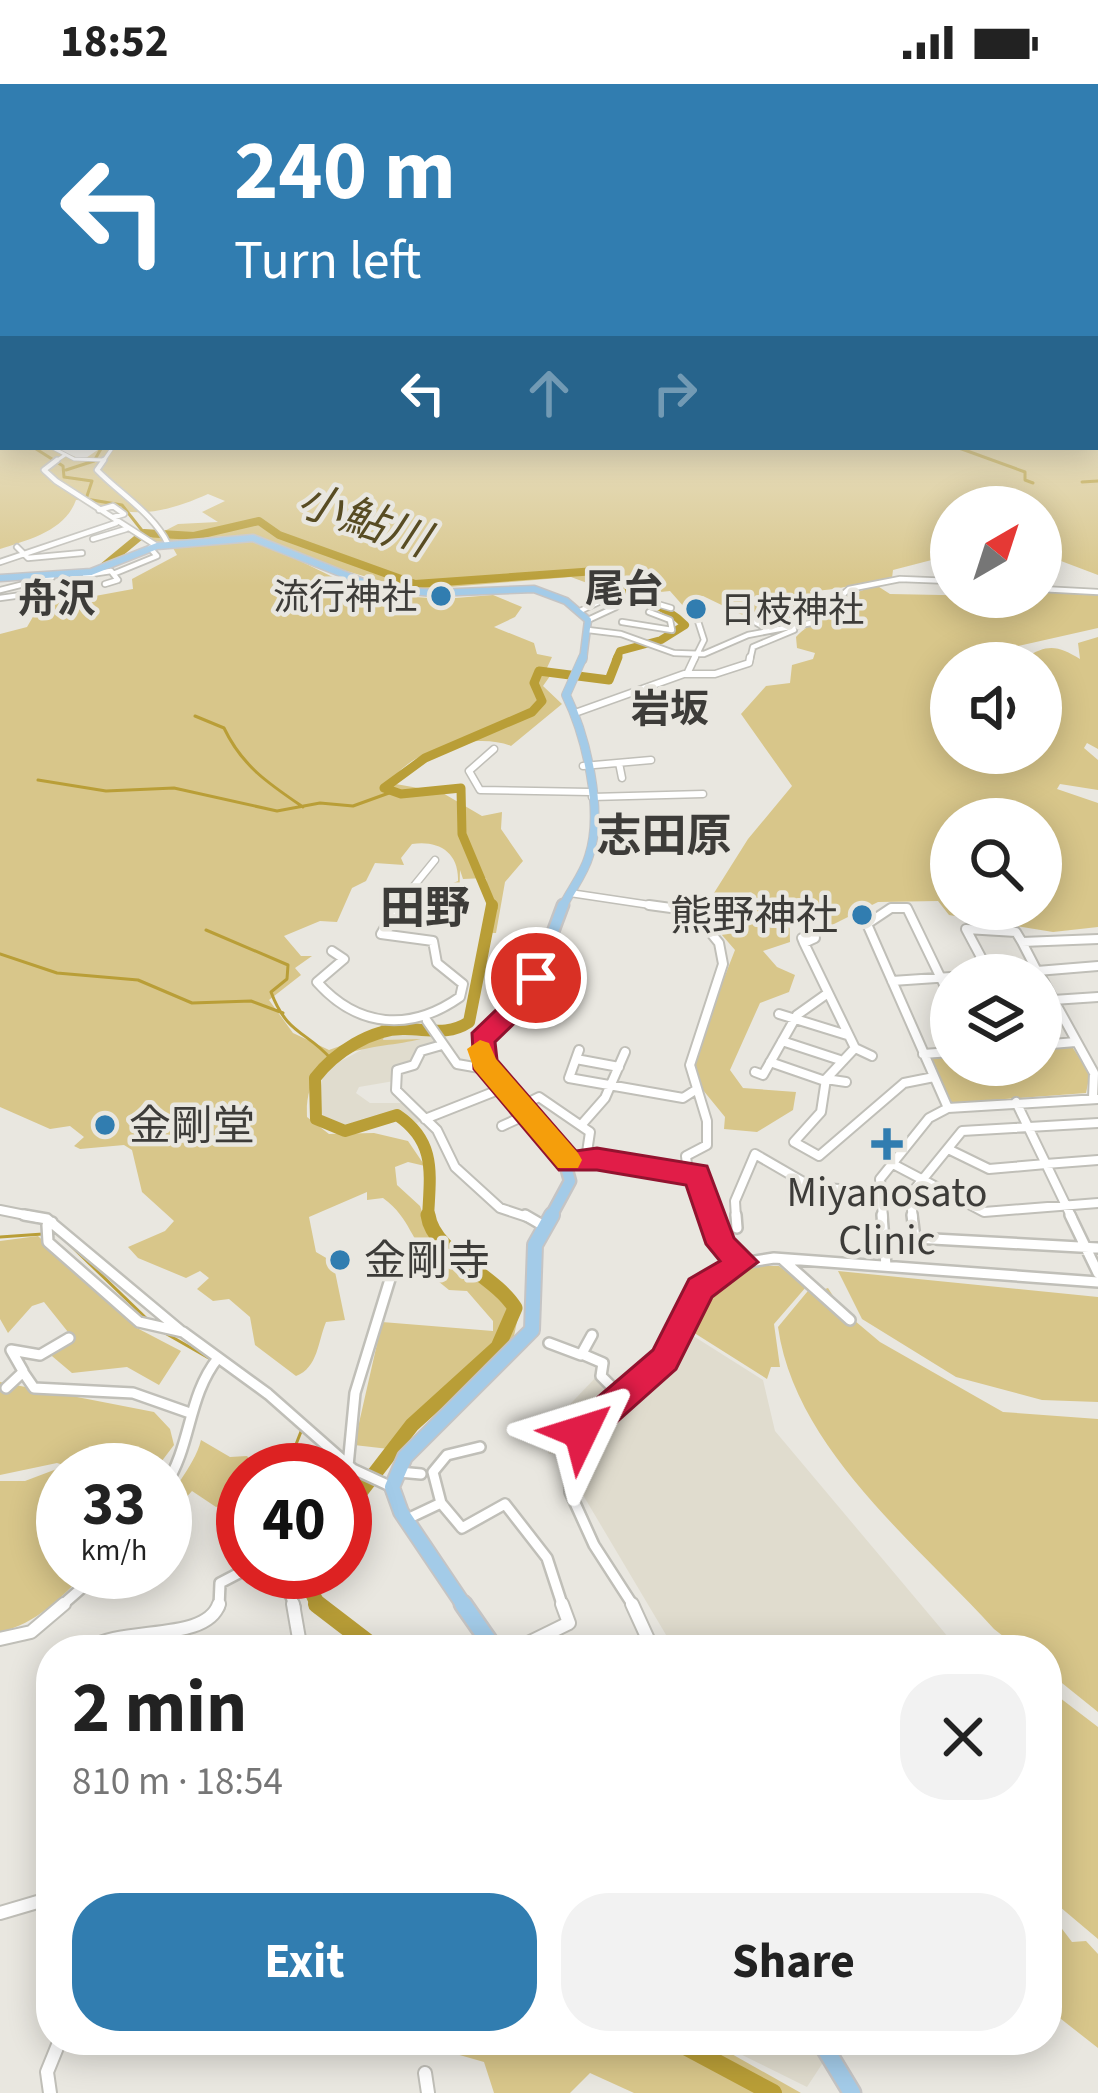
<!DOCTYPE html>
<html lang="en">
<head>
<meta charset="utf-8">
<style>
  :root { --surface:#fff; --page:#f2f2f2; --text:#222; --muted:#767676; --accent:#317db0 }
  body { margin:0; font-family:"Source Sans 3","Noto Sans JP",sans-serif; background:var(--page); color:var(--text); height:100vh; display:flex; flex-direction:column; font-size:45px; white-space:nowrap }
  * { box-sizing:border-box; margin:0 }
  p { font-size:39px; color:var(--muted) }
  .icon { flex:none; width:66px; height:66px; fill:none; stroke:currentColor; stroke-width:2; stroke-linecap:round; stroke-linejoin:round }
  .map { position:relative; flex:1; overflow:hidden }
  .drawer { position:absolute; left:36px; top:1551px; width:1026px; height:420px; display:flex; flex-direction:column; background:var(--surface); border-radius:48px; box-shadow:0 6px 30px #0003 }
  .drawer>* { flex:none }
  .guide { position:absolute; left:0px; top:0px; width:1098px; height:366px; box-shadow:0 6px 30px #0003; background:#317db0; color:#fff; overflow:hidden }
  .needle { width:78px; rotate:39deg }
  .controls { position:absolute; left:930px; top:402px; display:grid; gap:24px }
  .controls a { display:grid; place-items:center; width:132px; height:132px; border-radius:50%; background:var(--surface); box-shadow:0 6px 30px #0003; font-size:60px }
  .speed { position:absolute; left:36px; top:1359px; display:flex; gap:24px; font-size:60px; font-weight:700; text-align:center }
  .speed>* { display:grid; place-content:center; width:156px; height:156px; border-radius:50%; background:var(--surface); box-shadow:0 6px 30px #0003; line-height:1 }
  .speed small { font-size:30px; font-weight:400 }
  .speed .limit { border:18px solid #d22; background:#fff; color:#111 }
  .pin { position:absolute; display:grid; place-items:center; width:102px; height:102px; color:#fff; margin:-51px; border:6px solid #fff; border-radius:50%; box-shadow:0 3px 12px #0007 }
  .me { position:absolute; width:132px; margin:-66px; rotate:49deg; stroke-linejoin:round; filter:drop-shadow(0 0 9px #0008) }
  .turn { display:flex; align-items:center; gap:42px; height:252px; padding:0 36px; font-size:54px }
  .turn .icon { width:156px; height:156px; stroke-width:2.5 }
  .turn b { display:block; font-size:84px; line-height:102px }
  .lanes { display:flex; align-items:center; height:114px; padding:0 36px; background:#0003; justify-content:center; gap:60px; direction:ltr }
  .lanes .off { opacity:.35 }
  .round { display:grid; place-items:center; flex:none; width:126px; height:126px; border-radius:48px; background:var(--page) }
  .head { display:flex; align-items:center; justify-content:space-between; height:204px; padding:0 36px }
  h1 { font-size:72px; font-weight:700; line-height:90px }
  .action { display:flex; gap:24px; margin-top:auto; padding:24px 36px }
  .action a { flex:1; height:138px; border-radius:48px; background:var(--accent); color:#fff; font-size:48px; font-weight:700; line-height:138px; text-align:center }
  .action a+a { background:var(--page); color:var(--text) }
  .status { display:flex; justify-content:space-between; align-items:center; height:84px; padding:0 60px; background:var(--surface); direction:ltr }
  .status svg { height:33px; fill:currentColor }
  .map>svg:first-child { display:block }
  .built { fill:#e0dcce }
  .green { fill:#d8c68a; fill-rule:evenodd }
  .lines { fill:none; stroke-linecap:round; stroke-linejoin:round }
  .stream { stroke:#b99e37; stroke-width:3 }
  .river-far4 { stroke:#b99e37; stroke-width:8 }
  .river-far3 { stroke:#b99e37; stroke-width:9 }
  .river-far2 { stroke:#b99e37; stroke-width:12 }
  .river-far1 { stroke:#b99e37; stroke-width:15 }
  .river { stroke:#b99e37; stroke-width:18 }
  .minor-far5-casing { stroke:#c0bfb8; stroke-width:4.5 }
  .minor-far4-casing { stroke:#c0bfb8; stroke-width:8 }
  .minor-far3-casing { stroke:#c0bfb8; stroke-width:9 }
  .minor-far2-casing { stroke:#c0bfb8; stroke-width:12 }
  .minor-far1-casing { stroke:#c0bfb8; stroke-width:14 }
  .minor-casing { stroke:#c0bfb8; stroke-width:16 }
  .major-far4-casing { stroke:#c5c4c4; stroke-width:9 }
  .major-far3-casing { stroke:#c5c4c4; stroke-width:10 }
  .major-far2-casing { stroke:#c5c4c4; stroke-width:15 }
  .major-far1-casing { stroke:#c5c4c4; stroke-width:18 }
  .major-casing { stroke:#c5c4c4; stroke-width:21 }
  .minor-far5 { stroke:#fff; stroke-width:3 }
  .minor-far4 { stroke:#fff; stroke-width:4.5 }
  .minor-far3 { stroke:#fff; stroke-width:6 }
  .minor-far2 { stroke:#fff; stroke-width:8 }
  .minor-far1 { stroke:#fff; stroke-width:9 }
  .minor { stroke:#fff; stroke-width:12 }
  .major-far4 { stroke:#a3cbe8; stroke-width:6 }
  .major-far3 { stroke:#a3cbe8; stroke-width:8 }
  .major-far2 { stroke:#a3cbe8; stroke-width:10 }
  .major-far1 { stroke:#a3cbe8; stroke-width:14 }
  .major { stroke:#a3cbe8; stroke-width:16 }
  .route { fill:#e11d48; stroke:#92132f; stroke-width:3 }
  .slow { fill:#f59e0b }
  .poi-dot { fill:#317db0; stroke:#e9e7e0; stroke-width:4.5 }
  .labels { text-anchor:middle; stroke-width:9; stroke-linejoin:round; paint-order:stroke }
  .far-poi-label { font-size:36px; fill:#3d3c39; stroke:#e9e7e0; text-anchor:end }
  .far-neighbourhood-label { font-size:39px; font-weight:bold; fill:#3d3c39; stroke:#e9e7e0 }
  .poi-label { font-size:42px; fill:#3d3c39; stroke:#e9e7e0; text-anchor:start }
  .water-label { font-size:45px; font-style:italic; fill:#584c23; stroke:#e9e7e0 }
  .neighbourhood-label { font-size:45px; font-weight:bold; fill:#3d3c39; stroke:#e9e7e0 }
</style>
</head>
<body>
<div class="status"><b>18:52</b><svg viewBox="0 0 49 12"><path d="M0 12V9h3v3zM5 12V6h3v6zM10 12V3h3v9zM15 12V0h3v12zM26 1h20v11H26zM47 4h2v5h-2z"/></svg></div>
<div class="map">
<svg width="1098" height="2009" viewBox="0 0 1098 2009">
  <rect width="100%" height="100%" fill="#e9e7e0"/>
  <path class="built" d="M397 947 428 948 438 959 420 967 413 980 394 986V997L359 1003 356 1009 370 1019H406L424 1036 417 1039 393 1027 346 1045 330 1041 317 1023 324 986Z
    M687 1248 763 1296 775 1347 959 1566H675L580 1406 579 1378 592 1351 676 1272Z
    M598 1291 613 1305 589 1323 563 1370H549L544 1361 554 1337Z
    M726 1956H812L824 1977 807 2003 724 1962Z"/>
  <path class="green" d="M0 221 3 363H51L83 376 102 363H1095L1098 295V491L1061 477 1041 478V423H951V471L893 486 892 494C863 498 836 507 810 507L814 521 785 543 763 541 703 512 695 514 702 521 685 524 670 507 622 512 571 493 412 506 284 469 349 501 387 511 443 515 493 511 522 523 515 533 494 543 534 559 537 570 552 573 546 586 566 590 550 592 543 602 562 620 511 662C478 648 411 664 390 699L441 708 482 732 502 728 501 745 523 777 505 798 496 849H484L491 832 486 794 463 795 460 786 459 825 447 837 453 826 444 803 458 797C459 767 437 756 412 760L401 774 404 781 375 779 366 797 352 804 337 838 320 837 284 852 301 872H312L295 884 301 891 269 916 293 949 329 966 379 948 381 940 387 944 383 956 421 955C374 967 304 958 307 1033L329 1050 374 1049 408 1057 425 1082 408 1078 395 1083 397 1101 420 1122 430 1150 481 1188 518 1233 514 1252 477 1290 459 1291 389 1365 354 1361 382 1238 493 1247V1237L467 1207 449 1206 433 1193V1175C410 1159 412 1135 383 1114L367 1116V1108L309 1133 316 1168 333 1178 345 1236 326 1238C318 1257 318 1284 296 1292L255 1261 250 1233 229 1215 213 1217 197 1205 209 1194 200 1187 186 1194 138 1174 128 1163 165 1147 174 1137 142 1108 132 1066 124 1061 80 1065 74 1062 84 1053 70 1042 50 1045 0 1023V550L27 543 34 531 30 524 133 505 132 495 177 471 173 464 252 457C218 442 182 469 149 455L178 440 218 438 202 428 225 417 208 410C179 423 146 434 113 425 98 421 92 416 76 416 65 447 28 456 0 465Z
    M876 501 890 510 1041 513V506L1098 509V544L1014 563 1012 570 1025 574C1048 559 1059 562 1080 575L1078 559 1098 553V665L1087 659 1084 664 1098 676V706L1060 700 1057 705 1098 719V843L1053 848 949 831 938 817 878 818 832 841 814 823 789 826 790 858 763 867 777 883 795 891 789 908 760 919 730 986 743 1004 796 1008 793 1026 757 1048 724 1045 725 1033 698 1000 693 974 735 866 702 828 748 755 792 702 741 630 766 602 790 599 792 581 813 575 815 569 797 564 796 553C811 537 834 528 854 528L840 515ZM951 579H1041V669H951ZM951 735H1041V825H951Z
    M1071 961 1090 990 1086 1009 952 1019 930 974 951 970V981H1041V963Z
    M38 1152 135 1243 181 1267 159 1301 127 1283 72 1289 46 1267 68 1248 44 1218 32 1222 8 1249 0 1235V1157Z
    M755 1182H779L806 1203 774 1240 780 1283H771L767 1295 688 1245C702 1211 719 1193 755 1182Z
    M838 1187 1098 1213V1318L1042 1316 956 1293 862 1235Z
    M812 1202 819 1207 828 1204 842 1226 880 1258 1003 1328 1098 1335V1628L1047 1587V1566H1021L994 1545C915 1458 795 1364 778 1243Z
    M0 1298 154 1328 170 1345 174 1361 155 1386H80L57 1379 0 1391Z
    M201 1356 230 1373 247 1372 258 1386H243V1414L216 1423 192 1407 165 1437C165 1407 194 1386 201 1356Z
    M62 1383 71 1386H63V1488H86C60 1515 37 1539 0 1548V1397H25Z
    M1047 1604 1098 1643V1855L1047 1812Z
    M1050 1829 1072 1858 1086 1857 1098 1870V1964L1047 1924Z
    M442 1956H707L801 2009H634L590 1989 570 2009H494L484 1978 449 1968Z"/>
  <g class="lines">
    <path class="stream" d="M1095 225 1098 231
      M0 312 3 298
      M33 363 63 382 64 393 92 397 86 415 122 421 144 449
      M959 364 1025 388V396L1033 399
      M66 386 94 377 102 363
      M1082 398 1098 397
      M195 632 224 644C242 682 269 700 303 723
      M38 696 106 707 174 704 277 727 320 719 353 722 389 709
      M206 846 288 881 287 895 271 908C287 951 307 947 331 975
      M0 870 57 889 138 896 192 919 251 917 283 929
      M0 1153 57 1149
      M64 1155 148 1236
      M165 1249 214 1277
      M286 1386 302 1345"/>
    <path class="river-far4" d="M104 482 144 449 194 452 259 437 279 451 415 500 610 486C633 521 660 515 685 541L661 556 620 567 616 576"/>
    <path class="river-far3" d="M493 824 462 750 461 704 401 710 384 704 425 674 532 628 542 617 534 599 539 587 609 596 618 573"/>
    <path class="river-far2" d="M428 1134C430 1090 437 1058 397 1031L345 1047 316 1035 315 994C334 969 372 944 405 945 428 945 448 952 469 938L492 821"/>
    <path class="river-far1" d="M345 1428 412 1341 498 1263 515 1224C495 1191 433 1169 428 1131
      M302 1488 319 1523"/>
    <path class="river" d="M317 1520 377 1566
      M674 1956 773 2009"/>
    <defs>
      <path id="minor-far5" d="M1095 255 1098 259
        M3 327V336
        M51 363 74 375 103 376
        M53 379 65 371
        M102 379 113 363"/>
      <path id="minor-far4" d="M57 376 44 386 56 397 157 462
        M104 376 97 386C119 409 154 430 168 460
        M99 426 113 422 124 430 114 433
        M93 455 126 445
        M17 463 28 474 82 469
        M0 478 116 439
        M113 490 157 472 150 464
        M85 491 111 487 118 496 105 500
        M1041 505 1098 508
        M0 506 52 493
        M0 514 22 511
        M654 519 671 524
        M580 527 599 518
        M588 536 616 523
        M622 538 672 546 670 536 649 528
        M736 538 750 535 767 545
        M588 546 621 550 674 569 704 570 748 551 811 539 849 505 900 495 951 497
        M694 576 704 556 695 528
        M750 576 753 563 794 546"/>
      <path id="minor-far3" d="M687 590 695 573
        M575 629 684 590H715L749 579 750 573
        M494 665 469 687 480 706 590 708
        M619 679 622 694
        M583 682 651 676
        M592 713 703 710
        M570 809 670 824
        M396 824 435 776"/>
      <path id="minor-far2" d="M649 821 693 827 719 859 723 880 690 981 707 1037V1061L686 1072 688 1089
        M802 854H815L804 859Z
        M1098 855 1022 858 1037 887 1098 882
        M1022 858 1016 848 966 845 990 890H1039
        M804 859 855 964 826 995 821 1028 794 1058 819 1072 904 999 934 993
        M332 867 344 875 317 898C358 944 410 948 460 913L463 900 437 879 433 857 381 850 398 821
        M1041 893 1094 989 1093 1014
        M892 897 951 893
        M1053 916 1098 913
        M779 930 847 951
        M427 937 457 980 491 986
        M782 957 843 977
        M442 961 421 967 414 981 397 986 396 1006 437 1046 455 1083 500 1124 530 1134
        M1041 961 1075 958
        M855 964 872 972
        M579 966 569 994 683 1014 697 1005
        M923 970 951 968
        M576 975 619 983
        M770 978 825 997
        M755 988 763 991 797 931 828 909
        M826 995 846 998
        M523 1021 539 1013 590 1048 586 1075
        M948 1024 867 840 891 824H907L951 915
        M425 1035 506 1003
        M583 1039 605 1014 625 968
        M502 1042 528 1030
        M948 1065 989 1085 1046 1080 1016 1018
        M569 1079 617 1078 697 1090 712 1134
        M891 1079 984 1128 1098 1119
        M0 1126 40 1134
        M736 1134 735 1117 755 1070 812 1103 879 1108
        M883 1134 880 1095 929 1034 948 1024 1098 1015
        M913 1134 910 1111 962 1047 1098 1039
        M1072 1134 1046 1080 1098 1076"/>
      <path id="minor-far1" d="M24 1131 47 1135 181 1247
        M525 1131 544 1142
        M711 1131 721 1161 741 1177
        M736 1131 737 1144
        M882 1131 886 1182
        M912 1131 915 1154 1098 1164
        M1070 1131 1098 1189
        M52 1138 47 1141 48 1158 139 1238 183 1248 268 1310 353 1385
        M783 1176 850 1236
        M549 1259 581 1271 592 1251
        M582 1270 603 1279 601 1292 621 1312
        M23 1287 11 1266 40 1271 69 1254
        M6 1304 23 1288 34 1304 133 1309 187 1328
        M348 1382 355 1309 391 1192
        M399 1388 421 1390
        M345 1396 353 1385 392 1403
        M165 1402C192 1361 187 1313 218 1274
        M441 1419 462 1444 505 1420 547 1474 563 1523
        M405 1436 441 1419 433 1388 447 1371 480 1363
        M281 1488 295 1523
        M60 1523 100 1488
        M219 1523 220 1499 243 1487
        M634 1523 594 1461 570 1408 569 1381 579 1352 598 1329 658 1283 715 1193 749 1178 774 1174 1098 1198"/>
      <path id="minor" d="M293 1520 301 1566
        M632 1520 653 1566
        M0 1555 31 1548 64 1520
        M653 1563 664 1561 665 1566
        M86 1566C121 1541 206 1559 219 1520
        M514 1566 569 1539 562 1520
        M51 1617V1644
        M0 1829 51 1814
        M425 1989 428 2009
        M50 2009 47 1988 60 1956"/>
      <path id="major-far4" d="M0 494 91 488 157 462 253 454 378 504 433 509 534 505 566 517 588 536 583 576"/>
      <path id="major-far3" d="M562 824C570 807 584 790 589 772 604 727 586 652 566 611L583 573"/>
      <path id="major-far2" d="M550 1134 570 1097C556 1033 486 1010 481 955L532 904 563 821"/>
      <path id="major-far1" d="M465 1523 401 1428 392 1403 405 1373 532 1246 535 1161 552 1131"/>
      <path id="major" d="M463 1520 495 1566
        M820 1956 852 2009"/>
    </defs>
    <use href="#minor-far5" class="minor-far5-casing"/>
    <use href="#minor-far4" class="minor-far4-casing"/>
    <use href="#minor-far3" class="minor-far3-casing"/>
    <use href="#minor-far2" class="minor-far2-casing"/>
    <use href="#minor-far1" class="minor-far1-casing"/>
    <use href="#minor" class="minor-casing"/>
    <use href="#major-far4" class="major-far4-casing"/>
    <use href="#major-far3" class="major-far3-casing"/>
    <use href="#major-far2" class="major-far2-casing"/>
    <use href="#major-far1" class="major-far1-casing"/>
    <use href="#major" class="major-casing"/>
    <use href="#minor-far5" class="minor-far5"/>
    <use href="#minor-far4" class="minor-far4"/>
    <use href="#minor-far3" class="minor-far3"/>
    <use href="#minor-far2" class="minor-far2"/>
    <use href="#minor-far1" class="minor-far1"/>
    <use href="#minor" class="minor"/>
    <use href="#major-far4" class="major-far4"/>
    <use href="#major-far3" class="major-far3"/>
    <use href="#major-far2" class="major-far2"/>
    <use href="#major-far1" class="major-far1"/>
    <use href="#major" class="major"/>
  </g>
  <linearGradient id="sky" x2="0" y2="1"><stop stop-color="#95aba1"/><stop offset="0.44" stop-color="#f5f4f1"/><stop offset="1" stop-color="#f5f4f1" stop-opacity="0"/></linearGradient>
  <rect width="1098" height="502" fill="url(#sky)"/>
  <path class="route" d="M536 886 549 894 538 916 495 958 497 976 576 1067 597 1064 707 1082 734 1154 758 1178 712 1213 676 1285 593 1359 581 1363 569 1359 564 1348 569 1338 653 1266 689 1195 720 1177 706 1160 686 1101 597 1086H559L474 985 472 949 518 905 528 888Z"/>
  <path class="slow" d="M480 956 489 959 496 975 578 1069 582 1076 578 1084H558L474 985 467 965Z"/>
  <g class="poi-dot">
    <circle cx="441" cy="512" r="12"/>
    <circle cx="696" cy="525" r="12"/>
    <circle cx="862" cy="831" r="12"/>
    <circle cx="105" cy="1041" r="12"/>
    <path d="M881 1042h12v12h12v12h-12v12h-12v-12h-12v-12h12z"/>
    <circle cx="340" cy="1176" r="12"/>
  </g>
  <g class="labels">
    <g class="far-poi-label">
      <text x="417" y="525">流行神社</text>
      <text x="720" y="538" text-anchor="start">日枝神社</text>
    </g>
    <g class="far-neighbourhood-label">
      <text x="624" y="518">尾台</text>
      <text x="57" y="528">舟沢</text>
      <text x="670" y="638">岩坂</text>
    </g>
    <g class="poi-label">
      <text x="838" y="846" text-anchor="end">熊野神社</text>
      <text x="129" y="1056">金剛堂</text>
      <text x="887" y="1122" text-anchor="middle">Miyanosato<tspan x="887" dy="48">Clinic</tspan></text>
      <text x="364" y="1191">金剛寺</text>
    </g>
    <g class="water-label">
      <text transform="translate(364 435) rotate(19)" y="16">小鮎川</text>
    </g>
    <g class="neighbourhood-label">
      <text x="664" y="767">志田原</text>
      <text x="425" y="839">田野</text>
    </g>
  </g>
</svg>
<div class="controls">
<a><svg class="needle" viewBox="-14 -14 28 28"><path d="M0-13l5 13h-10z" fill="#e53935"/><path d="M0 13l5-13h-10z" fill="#767676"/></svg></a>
<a><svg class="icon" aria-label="sound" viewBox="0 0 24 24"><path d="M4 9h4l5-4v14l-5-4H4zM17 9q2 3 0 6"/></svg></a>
<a><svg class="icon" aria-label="search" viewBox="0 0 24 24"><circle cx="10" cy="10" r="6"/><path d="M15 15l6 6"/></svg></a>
<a><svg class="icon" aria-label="layers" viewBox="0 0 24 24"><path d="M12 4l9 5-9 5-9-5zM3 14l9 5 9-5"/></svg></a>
</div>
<div class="speed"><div>33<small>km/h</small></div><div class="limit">40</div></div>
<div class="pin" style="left:536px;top:894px;background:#d93025"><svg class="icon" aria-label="arrive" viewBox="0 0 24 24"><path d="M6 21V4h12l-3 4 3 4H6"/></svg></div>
<svg class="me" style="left:581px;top:1348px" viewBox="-20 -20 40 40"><path d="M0-17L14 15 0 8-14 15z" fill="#e11d48" stroke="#fff" stroke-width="4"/></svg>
<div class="guide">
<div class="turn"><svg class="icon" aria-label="left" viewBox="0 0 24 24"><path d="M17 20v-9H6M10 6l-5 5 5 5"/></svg><div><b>240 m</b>Turn left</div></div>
<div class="lanes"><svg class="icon" aria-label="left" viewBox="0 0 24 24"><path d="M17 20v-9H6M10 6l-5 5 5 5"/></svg><svg class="icon off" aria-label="ahead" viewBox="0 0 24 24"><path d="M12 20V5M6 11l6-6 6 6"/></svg><svg class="icon off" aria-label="right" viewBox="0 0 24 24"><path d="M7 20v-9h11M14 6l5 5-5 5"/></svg></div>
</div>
<section class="drawer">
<div class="head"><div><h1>2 min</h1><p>810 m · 18:54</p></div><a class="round"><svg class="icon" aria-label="close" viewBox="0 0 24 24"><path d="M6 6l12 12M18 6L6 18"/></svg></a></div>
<div class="action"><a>Exit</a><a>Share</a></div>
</section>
</div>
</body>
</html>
